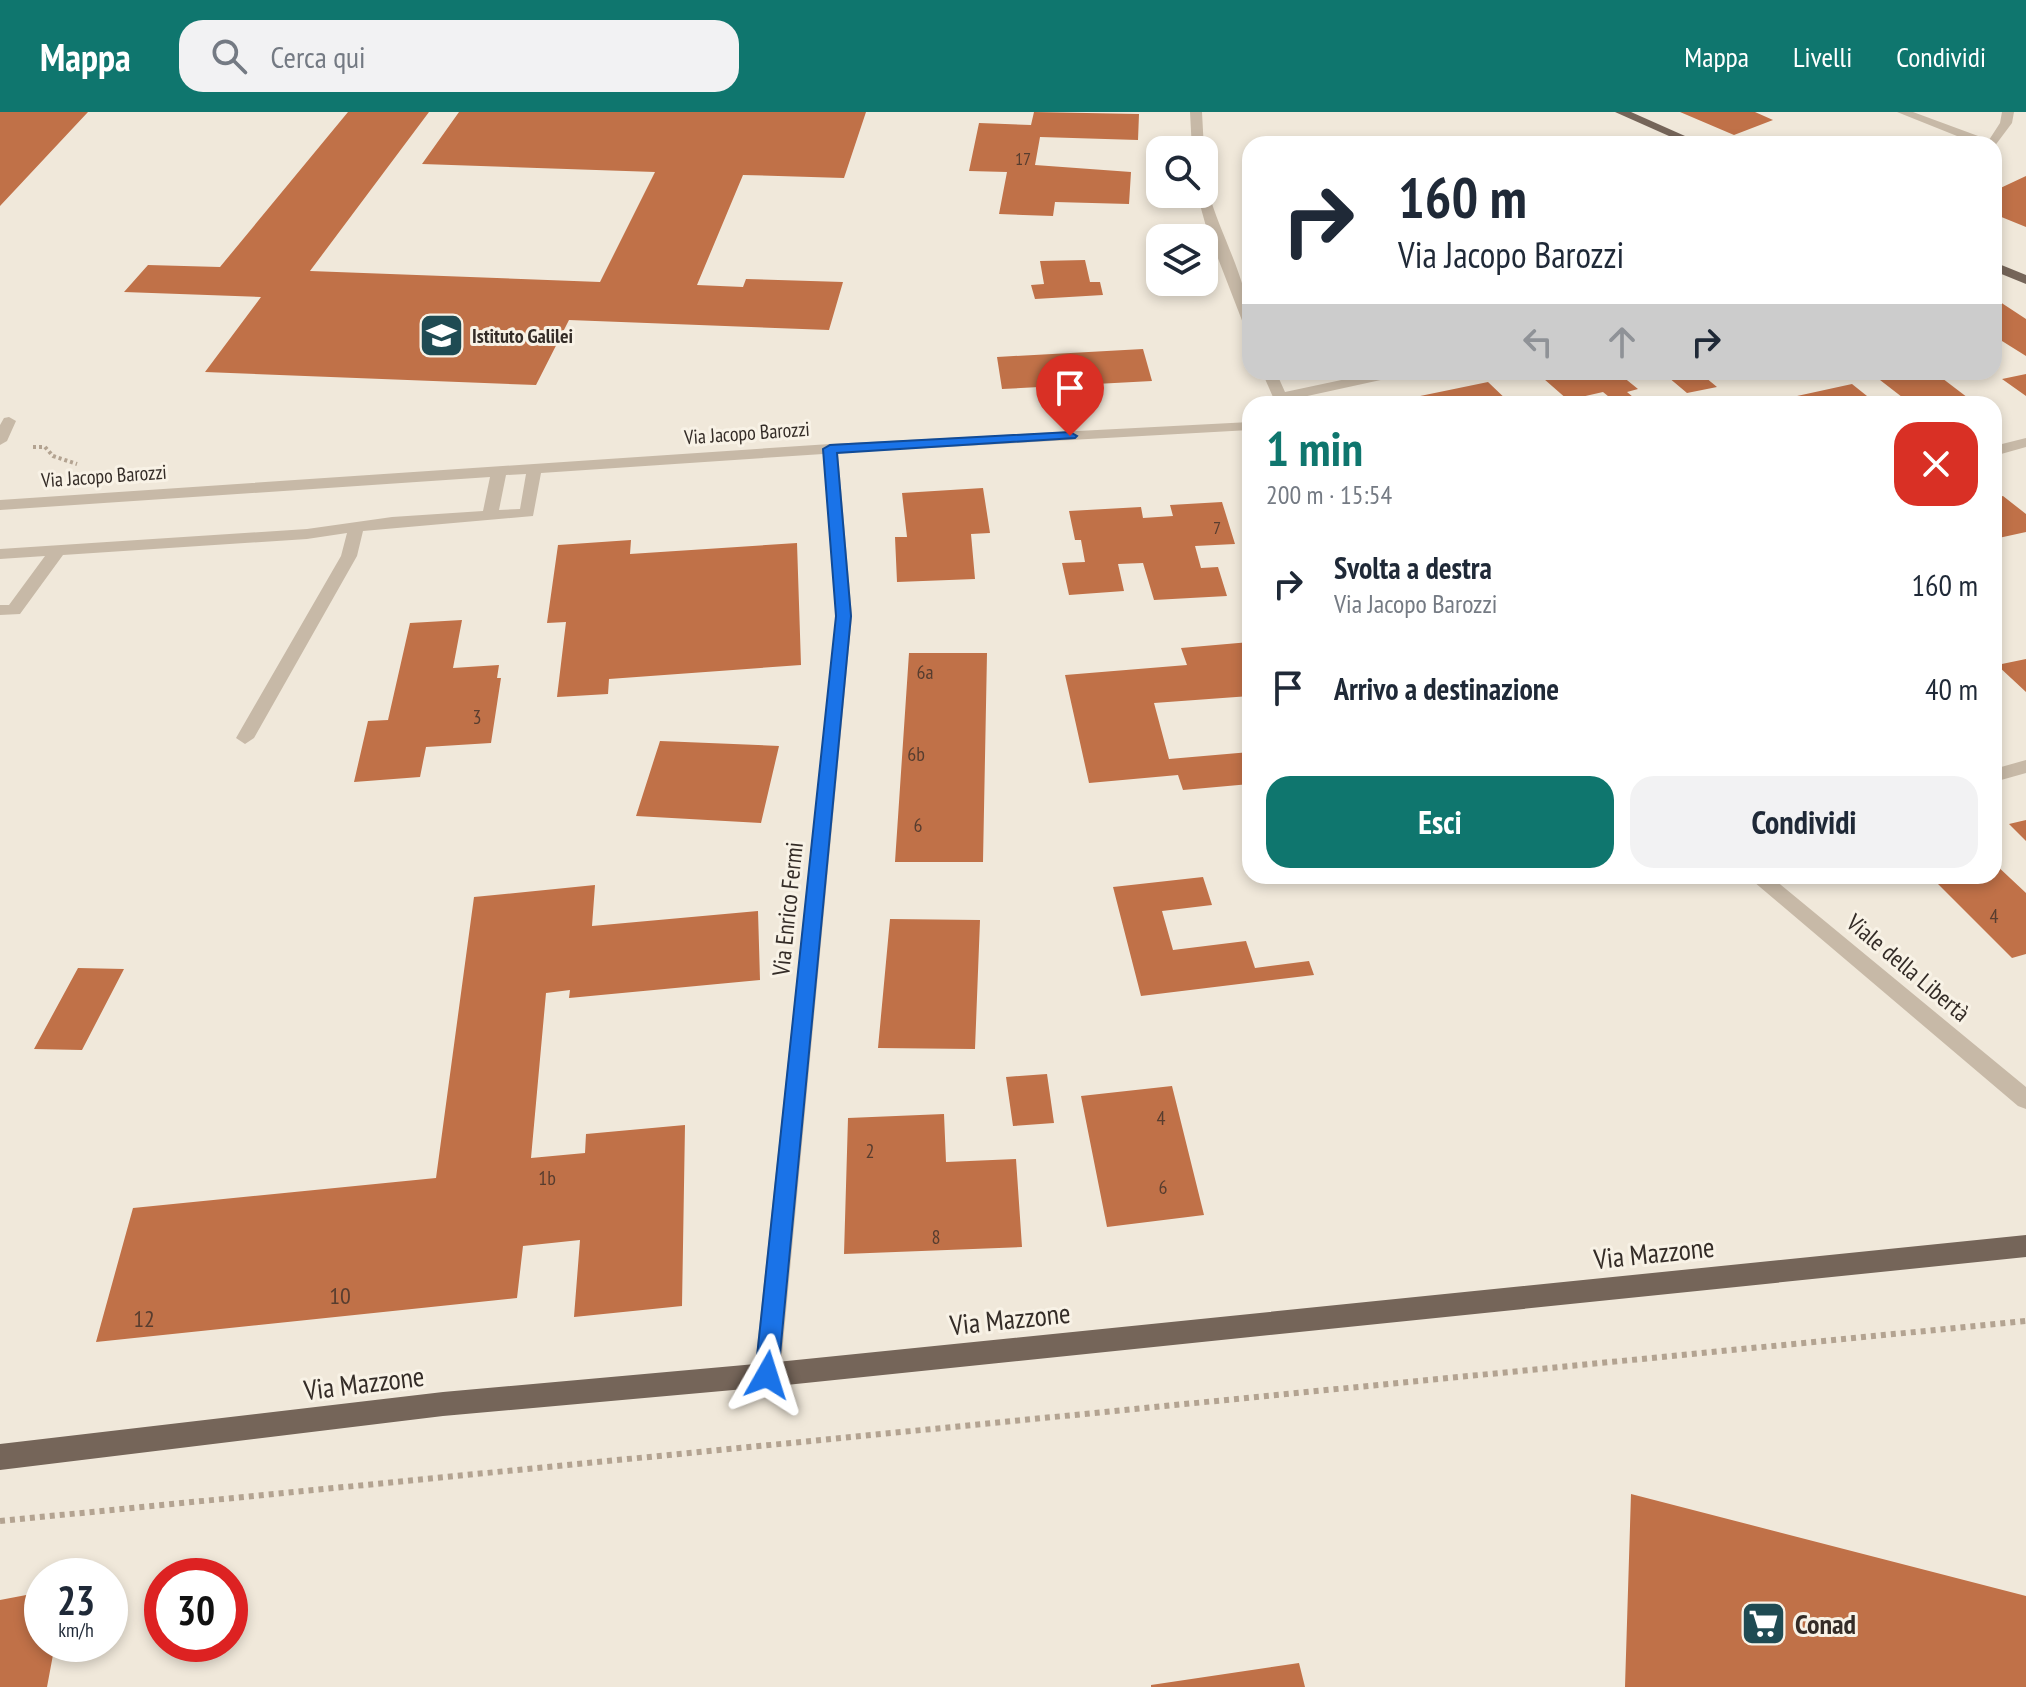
<!DOCTYPE html>
<html lang="it">
<head>
<meta charset="utf-8">
<style>
  :root { --surface:#fff; --page:#f2f2f3; --text:#1f2937; --muted:#747a83; --accent:#0f766e }
  body { margin:0; font-family:"PT Sans Narrow",sans-serif; background:var(--page); color:var(--text); height:100vh; display:flex; flex-direction:column; font-size:30px; white-space:nowrap }
  * { box-sizing:border-box; margin:0 }
  p { font-size:26px; color:var(--muted) }
  .icon { flex:none; width:44px; height:44px; fill:none; stroke:currentColor; stroke-width:2; stroke-linecap:round; stroke-linejoin:round }
  .map { position:relative; flex:1; overflow:hidden }
  .details { position:absolute; left:1242px; top:284px; width:760px; height:488px; display:flex; flex-direction:column; background:var(--surface); border-radius:24px; box-shadow:0 4px 12px #0003 }
  .details>* { flex:none }
  .guide { position:absolute; left:1242px; top:24px; width:760px; height:244px; border-radius:24px; box-shadow:0 4px 12px #0003; background:#fff; color:var(--text); overflow:hidden }
  .tools { position:absolute; left:1146px; top:24px; display:grid; gap:16px }
  .tools a { display:grid; place-items:center; width:72px; height:72px; border-radius:16px; background:var(--surface); box-shadow:0 4px 12px #0003; font-size:40px }
  .speed { position:absolute; left:24px; top:1446px; display:flex; gap:16px; font-size:40px; font-weight:700; text-align:center }
  .speed>* { display:grid; place-content:center; width:104px; height:104px; border-radius:50%; background:var(--surface); box-shadow:0 4px 12px #0003; line-height:1 }
  .speed small { font-size:20px; font-weight:400 }
  .speed .limit { border:12px solid #d22; background:#fff; color:#111 }
  .pin { position:absolute; display:grid; place-items:center; width:68px; height:68px; color:#fff; margin:-82px -34px; border-radius:50% 50% 50% 0; rotate:-45deg; box-shadow:0 0 8px #0007 }
  .pin .icon { rotate:45deg }
  .me { position:absolute; width:88px; margin:-44px; rotate:6deg; stroke-linejoin:round; filter:drop-shadow(0 0 6px #0008) }
  .turn { display:flex; align-items:center; gap:28px; height:168px; padding:0 24px; font-size:36px }
  .turn .icon { width:104px; height:104px; stroke-width:2.5 }
  .turn b { display:block; font-size:56px; line-height:68px }
  .lanes { display:flex; align-items:center; height:76px; padding:0 24px; background:#0003; justify-content:center; gap:40px; direction:ltr }
  .lanes .off { opacity:.35 }
  .round { display:grid; place-items:center; flex:none; width:84px; height:84px; border-radius:24px; background:var(--page) }
  .headline { display:flex; align-items:center; justify-content:space-between; height:136px; padding:0 24px }
  h1 { font-size:48px; font-weight:600; line-height:60px; color:var(--accent) }
  .primary-button { display:flex; gap:16px; margin-top:auto; padding:16px 24px }
  .primary-button a { flex:1; height:92px; border-radius:24px; background:var(--accent); color:#fff; font-size:32px; font-weight:600; line-height:92px; text-align:center }
  .primary-button a+a { background:var(--page); color:var(--text) }
  ul { padding:0; list-style:none }
  li { display:flex; align-items:center; gap:24px; height:104px; padding:0 24px }
  li div { flex:1 }
  li b { display:block; font-size:30px }
  li em { font-style:normal }
  header { display:flex; align-items:center; gap:48px; box-sizing:border-box; height:112px; padding:0 40px; background:var(--accent); color:#fff }
  header strong { font-size:38px }
  nav { display:flex; gap:44px; margin-inline-start:auto; font-size:28px }
  .search { width:560px; height:72px; background:var(--page); display:flex; align-items:center; gap:20px; box-sizing:border-box; padding:0 28px; border-radius:24px; color:var(--muted); font-size:30px }
  .map>svg:first-child { display:block }
  .building { fill:#c07148 }
  .lines { fill:none; stroke-linecap:round; stroke-linejoin:round }
  .path-far1 { stroke:#b3a391; stroke-width:4; stroke-dasharray:3 3; stroke-linecap:butt }
  .path { stroke:#b3a391; stroke-width:6; stroke-dasharray:5 5; stroke-linecap:butt }
  .minor { fill:#c7b9a7; fill-rule:evenodd }
  .major { fill:#756559; fill-rule:evenodd }
  .route { fill:#1a73e8; stroke:#114b97; stroke-width:2 }
  .labels { text-anchor:middle; stroke-width:6; stroke-linejoin:round; paint-order:stroke }
  .far-number-label { font-size:18px; fill:#573d2f }
  .far-poi-label { font-size:20px; font-weight:bold; fill:#342c27; stroke:#f8f2e6; text-anchor:start }
  .far-street-label { font-size:20px; fill:#342c27; stroke:#f8f2e6 }
  .number-label { font-size:20px; fill:#573d2f }
  .street-label { font-size:24px; fill:#342c27; stroke:#f8f2e6 }
  .near-number-label { font-size:24px; fill:#573d2f }
  .near-street-label { font-size:28px; fill:#342c27; stroke:#f8f2e6 }
  .near-poi-label { font-size:28px; font-weight:bold; fill:#342c27; stroke:#f8f2e6; text-anchor:start }
</style>
</head>
<body>
<header>
<strong>Mappa</strong>
<div class="search"><svg class="icon" aria-label="search" viewBox="0 0 24 24"><circle cx="10" cy="10" r="6"/><path d="M15 15l6 6"/></svg>Cerca qui</div>
<nav><a>Mappa</a><a>Livelli</a><a>Condividi</a></nav>
</header>
<div class="map">
<svg width="2026" height="1575" viewBox="0 0 2026 1575">
  <rect width="100%" height="100%" fill="#f0e8da"/>
  <path class="building" d="M0 0H88L0 94Z
    M348 0H429L310 159 600 170 655 60 422 52 459 0H866L844 66 743 63 697 173 743 175 746 167 843 170 829 218 569 208 536 273 205 260 261 185 124 180 148 153 220 155Z
    M1034 0 1139 2 1138 28 1040 25 1035 53 1131 60 1129 92 1055 90 1053 104 999 102 1007 60 969 59 979 11 1031 13Z
    M1680 0H1755L1773 8 1734 23Z
    M2026 64V115L1994 102V89L2001 86 1994 83V79Z
    M1085 148 1090 170H1100L1103 183 1035 187 1031 173 1044 172 1040 149Z
    M1994 186 2026 207V244L1994 224Z
    M1143 237 1152 269 1002 277 997 245Z
    M1536 260H1617L1638 277 1627 280 1633 285 1614 289 1603 280 1568 288Z
    M1662 260H1699L1717 275 1687 281Z
    M1921 260H1934L1976 292H1911L1880 268Z
    M2026 262V284L2002 267Z
    M1488 270 1511 292 1391 290Z
    M1852 272 1877 292H1807L1797 284Z
    M983 376 990 421 971 422 975 467 897 470 895 425H907L902 381Z
    M2003 384 2026 402V420L1994 427V386Z
    M1222 390 1235 432 1195 434 1201 456 1218 455 1227 484 1154 488 1143 451 1118 452 1124 479 1069 483 1062 451 1085 450 1081 428H1075L1069 399 1141 395 1143 406 1173 404 1170 393Z
    M631 428 630 442 797 431 801 553 609 567 608 582 557 585 566 510 547 511 558 433Z
    M462 508 453 556 499 553 497 566H501L491 631 426 635 420 665 354 670 368 609 388 608 410 511Z
    M1250 530V584L1154 591 1169 647 1250 640V672L1183 678 1178 663 1089 671 1065 563 1187 553 1181 536Z
    M909 541H987L983 750H895Z
    M2026 547V580L1997 553Z
    M660 629 779 634 761 711 636 704Z
    M2026 708V729L2009 712Z
    M1994 751 2026 781V842L2012 846 1930 764H1994Z
    M1203 765 1212 793 1162 799 1173 838 1246 829 1255 856 1309 849 1314 863 1141 884 1113 775Z
    M595 773 592 814 758 799 760 868 569 886 570 878 546 881 531 1046 585 1041 586 1022 685 1013 682 1194 574 1205 580 1128 523 1134 517 1186 96 1230 133 1096 436 1066 474 785Z
    M890 807 980 808 975 937 878 936Z
    M78 856 124 857 82 938 34 937Z
    M1047 962 1054 1011 1013 1014 1006 965Z
    M1172 974 1204 1103 1107 1115 1081 984Z
    M944 1002 946 1050 1016 1047 1022 1135 844 1142 848 1006Z
    M1631 1382 2026 1484V1575H1625Z
    M42 1480V1532H55L47 1575H0V1488Z
    M1299 1551 1305 1575H1151V1573Z"/>
  <g class="lines">
    <path class="path-far1" d="M33 335H45L53 344 77 352"/>
    <path class="path" d="M0 1409 2026 1209"/>
    <path class="minor" d="M1190 0H1202L1204 38H1192Z
      M1897 0H1913L1989 28 2000 11 2002 0H2014L2012 11 1994 35V32H1977Z
      M1204 79 1209 82C1221 124 1250 173 1250 215L1243 211 1207 118 1197 82H1204Z
      M1262 260H1276L1285 280 1379 260H1406L1399 264 1289 288 1290 292H1276Z
      M9 305 16 309 7 329 0 333V313L4 306Z
      M1250 310V318L838 341 852 504 780 1263 776 1271 767 1275 758 1271 754 1263 836 504 823 342 541 361 533 404 363 419 357 444 254 626 245 632 236 626 341 444 347 421 307 427 63 443 20 502 0 503V493H9L45 444 0 447V437L307 417 392 405 483 399 490 365 0 398V388L830 332ZM526 362 520 397 499 398 506 363Z
      M2026 326V335L1994 344V334Z
      M2026 648V661L1994 670V657Z
      M1747 764H1770L2026 975V997L2018 994Z"/>
    <path class="major" d="M1615 0H1631L1703 32H1687Z
      M1994 150 2026 163V172L1994 159Z
      M2026 1123V1145L767 1275 443 1304 0 1358V1332L443 1280 767 1251Z"/>
  </g>
  <path class="route" d="M1070 320 1077 324 1075 326 837 341 851 504 778 1263 775 1270 767 1273 759 1270 755 1263 836 504 823 337 830 333Z"/>
  <defs>
    <symbol id="school-square" viewBox="-11 -11 22 22"><rect x="-9" y="-9" width="18" height="18" rx="4" fill="#1f4b53" stroke="#f8f2e6"/><path d="M0-5L7-2L0 1L-7-2ZM-4 1L0 2.5L4 1V4Q0 6-4 4Z" fill="#fff"/></symbol>
    <symbol id="supermarket-square" viewBox="-11 -11 22 22"><rect x="-9" y="-9" width="18" height="18" rx="4" fill="#1f4b53" stroke="#f8f2e6"/><path d="M-6-5.5h2.5l.6 2H6L4.5 2H-2.5L-4.4-4H-6ZM-1.5 3.2a1.3 1.3 0 1 0 .1 0ZM3 3.2a1.3 1.3 0 1 0 .1 0Z" fill="#fff"/></symbol>
  </defs>
  <g fill-rule="evenodd">
    <use href="#school-square" x="416" y="198" width="51" height="51"/>
    <use href="#supermarket-square" x="1738" y="1486" width="51" height="51"/>
  </g>
  <g class="labels">
    <g class="far-number-label">
      <text x="1023" y="53">17</text>
      <text x="1217" y="422">7</text>
    </g>
    <g class="far-poi-label">
      <text x="472" y="231">Istituto Galilei</text>
    </g>
    <g class="far-street-label">
      <text transform="translate(747 321) rotate(-4)" y="7">Via Jacopo Barozzi</text>
      <text transform="translate(104 364) rotate(-4)" y="7">Via Jacopo Barozzi</text>
    </g>
    <g class="number-label">
      <text x="925" y="567">6a</text>
      <text x="477" y="612">3</text>
      <text x="916" y="649">6b</text>
      <text x="918" y="720">6</text>
      <text x="1994" y="811">4</text>
      <text x="1161" y="1013">4</text>
      <text x="870" y="1046">2</text>
      <text x="547" y="1073">1b</text>
      <text x="1163" y="1082">6</text>
      <text x="936" y="1132">8</text>
    </g>
    <g class="street-label">
      <text transform="translate(788 797) rotate(-84)" y="8">Via Enrico Fermi</text>
      <text transform="translate(1908 856) rotate(40)" y="8">Viale della Libertà</text>
    </g>
    <g class="near-number-label">
      <text x="340" y="1192">10</text>
      <text x="144" y="1215">12</text>
    </g>
    <g class="near-street-label">
      <text transform="translate(1654 1141) rotate(-6)" y="10">Via Mazzone</text>
      <text transform="translate(1010 1207) rotate(-6)" y="10">Via Mazzone</text>
      <text transform="translate(364 1271) rotate(-7)" y="10">Via Mazzone</text>
    </g>
    <g class="near-poi-label">
      <text x="1795" y="1522">Conad</text>
    </g>
  </g>
</svg>
<div class="tools">
<a><svg class="icon" aria-label="search" viewBox="0 0 24 24"><circle cx="10" cy="10" r="6"/><path d="M15 15l6 6"/></svg></a>
<a><svg class="icon" aria-label="layers" viewBox="0 0 24 24"><path d="M12 4l9 5-9 5-9-5zM3 14l9 5 9-5"/></svg></a>
</div>
<div class="speed"><div>23<small>km/h</small></div><div class="limit">30</div></div>
<div class="pin" style="left:1070px;top:324px;background:#d93025"><svg class="icon" aria-label="arrive" viewBox="0 0 24 24"><path d="M6 21V4h12l-3 4 3 4H6"/></svg></div>
<svg class="me" style="left:767px;top:1263px" viewBox="-20 -20 40 40"><path d="M0-17L14 15 0 8-14 15z" fill="#1a73e8" stroke="#fff" stroke-width="4"/></svg>
<div class="guide">
<div class="turn"><svg class="icon" aria-label="right" viewBox="0 0 24 24"><path d="M7 20v-9h11M14 6l5 5-5 5"/></svg><div><b>160 m</b>Via Jacopo Barozzi</div></div>
<div class="lanes"><svg class="icon off" aria-label="left" viewBox="0 0 24 24"><path d="M17 20v-9H6M10 6l-5 5 5 5"/></svg><svg class="icon off" aria-label="ahead" viewBox="0 0 24 24"><path d="M12 20V5M6 11l6-6 6 6"/></svg><svg class="icon" aria-label="right" viewBox="0 0 24 24"><path d="M7 20v-9h11M14 6l5 5-5 5"/></svg></div>
</div>
<section class="details">
<div class="headline"><div><h1>1 min</h1><p>200 m · 15:54</p></div><a class="round" style="background:#d93025;color:#fff"><svg class="icon" aria-label="close" viewBox="0 0 24 24"><path d="M6 6l12 12M18 6L6 18"/></svg></a></div>
<ul>
<li><svg class="icon" aria-label="right" viewBox="0 0 24 24"><path d="M7 20v-9h11M14 6l5 5-5 5"/></svg><div><b>Svolta a destra</b><p>Via Jacopo Barozzi</p></div><em>160 m</em></li>
<li><svg class="icon" aria-label="arrive" viewBox="0 0 24 24"><path d="M6 21V4h12l-3 4 3 4H6"/></svg><div><b>Arrivo a destinazione</b></div><em>40 m</em></li>
</ul>
<div class="primary-button"><a>Esci</a><a>Condividi</a></div>
</section>
</div>
</body>
</html>
